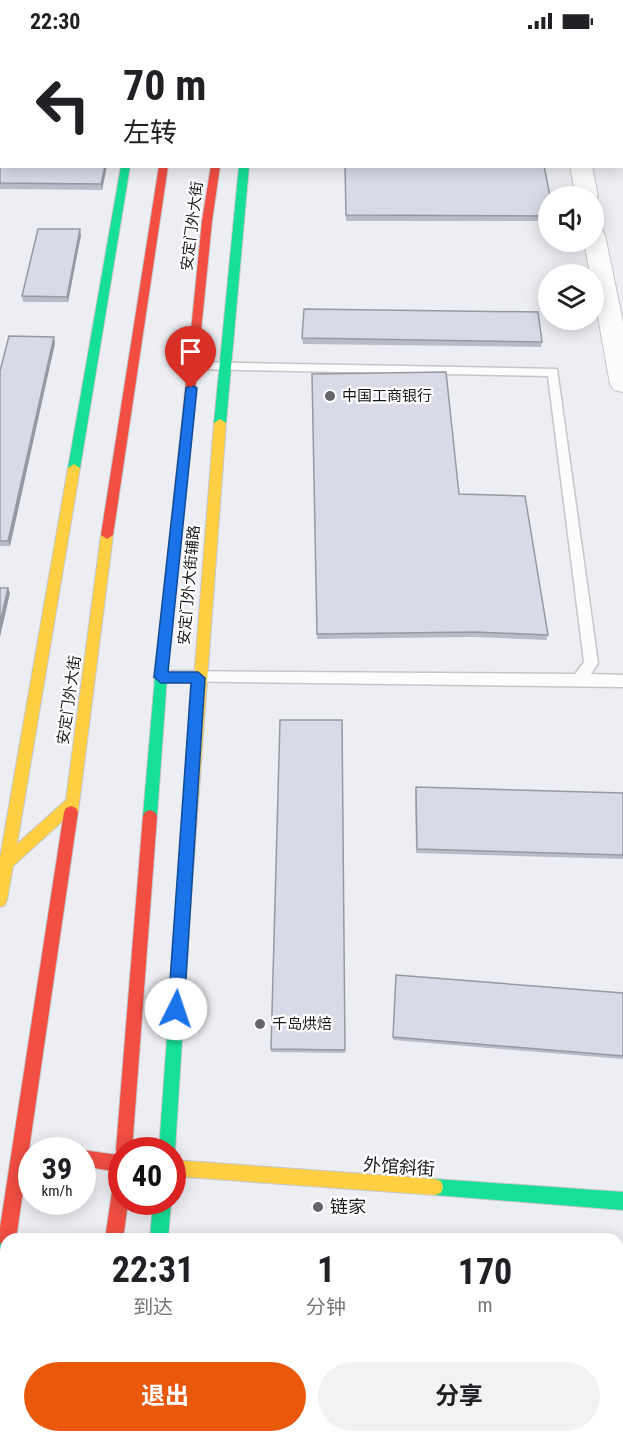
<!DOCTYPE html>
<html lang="zh">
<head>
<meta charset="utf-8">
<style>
  :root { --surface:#fff; --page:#f2f2f2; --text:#202124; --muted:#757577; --accent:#ea580c }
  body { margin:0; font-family:"Roboto Condensed","Noto Sans SC",sans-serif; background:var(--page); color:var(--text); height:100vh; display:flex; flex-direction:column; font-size:22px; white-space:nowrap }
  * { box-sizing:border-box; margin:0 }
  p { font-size:20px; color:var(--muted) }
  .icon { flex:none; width:33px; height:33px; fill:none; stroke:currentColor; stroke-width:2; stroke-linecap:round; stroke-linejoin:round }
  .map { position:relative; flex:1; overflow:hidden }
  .drawer { position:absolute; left:0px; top:1191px; width:624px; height:210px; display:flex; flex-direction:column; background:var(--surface); border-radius:18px 18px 0 0; box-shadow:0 3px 15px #0003 }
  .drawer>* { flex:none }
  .hud { position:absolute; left:0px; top:0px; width:624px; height:126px; box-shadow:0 3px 15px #0003; background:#fff; color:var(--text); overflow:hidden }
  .tools { position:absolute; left:538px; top:144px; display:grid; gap:12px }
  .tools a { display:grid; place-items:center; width:66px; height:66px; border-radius:50%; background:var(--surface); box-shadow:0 3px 15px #0003; font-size:30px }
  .speed { position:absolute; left:18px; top:1095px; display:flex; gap:12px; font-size:30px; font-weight:700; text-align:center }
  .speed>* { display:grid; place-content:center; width:78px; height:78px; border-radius:50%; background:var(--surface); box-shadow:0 3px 15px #0003; line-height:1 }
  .speed small { font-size:15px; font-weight:400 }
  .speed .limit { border:9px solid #d22; background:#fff; color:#111 }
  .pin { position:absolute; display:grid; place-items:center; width:51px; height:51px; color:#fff; margin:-62px -26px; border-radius:50% 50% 50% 0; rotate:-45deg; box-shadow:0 0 6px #0007 }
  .pin .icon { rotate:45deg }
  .me { position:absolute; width:66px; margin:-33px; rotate:4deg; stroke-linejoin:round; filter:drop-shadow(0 0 4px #0008) }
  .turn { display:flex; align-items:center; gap:21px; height:126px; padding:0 24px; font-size:27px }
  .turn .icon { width:78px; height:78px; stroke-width:2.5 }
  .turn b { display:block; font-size:42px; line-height:51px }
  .eta { display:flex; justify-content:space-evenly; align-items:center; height:102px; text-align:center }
  .eta b { font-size:36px; font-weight:700; line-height:42px }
  .primary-button { display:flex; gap:12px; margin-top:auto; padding:12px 24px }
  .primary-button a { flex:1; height:69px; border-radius:36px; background:var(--accent); color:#fff; font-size:24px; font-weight:700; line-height:69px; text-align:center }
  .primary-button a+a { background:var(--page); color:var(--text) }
  .status { display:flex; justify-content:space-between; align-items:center; height:42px; padding:0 30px; background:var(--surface); direction:ltr }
  .status svg { height:16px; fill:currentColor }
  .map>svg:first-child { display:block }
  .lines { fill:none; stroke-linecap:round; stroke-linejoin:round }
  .lane-casing { stroke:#c5c6ca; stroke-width:3 }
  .street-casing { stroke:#c5c6ca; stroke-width:2 }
  .fast-casing { stroke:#c5c6ca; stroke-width:2 }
  .slow-casing { stroke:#c5c6ca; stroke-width:2 }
  .jam-casing { stroke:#c5c6ca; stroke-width:2 }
  .lane { fill:#fcfcfd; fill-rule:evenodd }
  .street { fill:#fcfcfd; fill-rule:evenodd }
  .fast { fill:#16e098; fill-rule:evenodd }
  .slow { fill:#ffcf43; fill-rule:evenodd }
  .jam { fill:#f24e42; fill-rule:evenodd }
  .wall { fill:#babbc8 }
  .shaded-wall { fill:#9799a2 }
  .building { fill:#d8dae8; stroke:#9799a2; stroke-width:1.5 }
  .route { fill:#1a73e8; stroke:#114b97; stroke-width:1.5 }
  .poi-dot { fill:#646469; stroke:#fff; stroke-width:2 }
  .labels { text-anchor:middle; stroke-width:4.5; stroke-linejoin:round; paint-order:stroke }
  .street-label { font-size:15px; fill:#1a1a1e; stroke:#fff }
  .poi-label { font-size:15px; fill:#1a1a1e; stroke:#fff; text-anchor:start }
  .near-street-label { font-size:18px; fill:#1a1a1e; stroke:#fff }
  .near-poi-label { font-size:18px; fill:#1a1a1e; stroke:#fff; text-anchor:start }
</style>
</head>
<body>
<div class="status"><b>22:30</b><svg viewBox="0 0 49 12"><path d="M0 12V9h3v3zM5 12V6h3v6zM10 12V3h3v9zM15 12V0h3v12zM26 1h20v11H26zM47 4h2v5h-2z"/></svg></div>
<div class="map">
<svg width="623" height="1401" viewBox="0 0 623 1401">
  <rect width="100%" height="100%" fill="#edeef3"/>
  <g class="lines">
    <defs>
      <path id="lane" d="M194 320 557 327 598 621 591 632 623 633V645L156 639 154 635 156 631 161 629 575 632 584 620 548 334 190 327V321Z"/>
      <path id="street" d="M622 32H623V44H622Z
        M570 124H592L598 154 595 159 594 154H576Z
        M594 186 602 188 605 193 623 280V350L614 348 610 342 594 253V232H590L584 200H594Z"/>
      <path id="fast" d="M0 27H2V33H0Z
        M121 124H130L80 426 74 430 68 426Z
        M239 124H249L226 381 220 385 214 381Z
        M188 365 193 369 167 635 157 774 155 778 150 780 145 778 143 774 155 635 183 369Z
        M184 849 189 851 191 856 175 1108 172 1114V1108H159L177 856 179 851Z
        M435 1137 623 1150V1168L435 1153 429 1151 427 1145 429 1139Z
        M153 1160H171L168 1197H150Z
        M6 1198V1253L0 1256V1201Z"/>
      <path id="slow" d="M181 0H189L180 2Z
        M229 0H237V2H229Z
        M252 0H260V2H252Z
        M220 377 226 381 191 856 189 861 184 863 179 861 177 856 214 381Z
        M74 422 80 426 17 802 66 758 101 493 107 489 113 493 78 770 76 774 67 775 13 824 7 858 5 863 0 865V816L68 426Z
        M172 1118 435 1137 441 1139 443 1145 441 1151 435 1153 172 1134Z
        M82 1395H100L99 1401H81Z"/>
      <path id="jam" d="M145 0H153V2H145Z
        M159 124H168L113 493 107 497 101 493Z
        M211 124H220L212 179 193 369 188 373 183 369 202 179Z
        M71 764 76 766 78 770 16 1197H6V1205L0 1201V1186L64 770 66 766Z
        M150 768 155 770 157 774 132 1108H122V1160H128L123 1197H105L114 1137 119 1130 82 1124V1108H80H82L118 1113 116 1108 143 774 145 770Z
        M132 1395H150V1401H132Z"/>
    </defs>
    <use href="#lane" class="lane-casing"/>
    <use href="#street" class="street-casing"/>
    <use href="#fast" class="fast-casing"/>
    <use href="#slow" class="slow-casing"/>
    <use href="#jam" class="jam-casing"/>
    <use href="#lane" class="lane"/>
    <use href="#street" class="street"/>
    <use href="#fast" class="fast"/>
    <use href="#slow" class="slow"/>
    <use href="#jam" class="jam"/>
  </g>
  <path class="wall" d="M0 114 2 124H107L102 148 0 147Z
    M345 124 549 154V179H346Z
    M81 193 68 260H23L22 254Z
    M302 296 542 300 541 305 303 302Z
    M55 301 10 504H0V329Z
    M312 337 459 452 548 593 546 598 474 595 317 597Z
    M342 678 345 1011 271 1010V1007Z
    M416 745 623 751V817L416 811 415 749Z
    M396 933 623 951V1017L393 998Z"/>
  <path class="shaded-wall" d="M105 124H107L102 148 101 142Z
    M80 187 81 193 68 260 67 255Z
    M54 295 55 301 10 504 8 499Z
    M8 546 10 551 0 595V581Z"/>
  <path class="building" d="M0 114H2V124H105L101 142 0 141Z
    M345 124H544L550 154 549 174 346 173Z
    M38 187H80L67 255 22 254Z
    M304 267 538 270 542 300 302 296Z
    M9 294 54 295 8 499H0V329Z
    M446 330 459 452 525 454 548 593 475 590 317 592 312 332Z
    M0 546H8L0 581Z
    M280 678H342L345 1008 271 1007Z
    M416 745 623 751V813L417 807Z
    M396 933 623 951V1014L393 995Z
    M618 1231 623 1232V1329L618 1328Z
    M316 1395H396V1401H316Z"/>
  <path class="route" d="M191 343 197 346 168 630H198L205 636 184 967 182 972 176 974 171 972 168 967 191 641H161L154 635 186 346Z"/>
  <g class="poi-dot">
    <circle cx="330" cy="354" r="6"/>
    <circle cx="260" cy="982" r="6"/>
    <circle cx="318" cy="1165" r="6"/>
  </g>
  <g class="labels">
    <g class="street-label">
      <text transform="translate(192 184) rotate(-83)" y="5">安定门外大街</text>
      <text transform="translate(189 543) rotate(-85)" y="5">安定门外大街辅路</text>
      <text transform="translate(69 658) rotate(-82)" y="5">安定门外大街</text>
    </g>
    <g class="poi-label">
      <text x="342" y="359">中国工商银行</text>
      <text x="272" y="987">千岛烘焙</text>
    </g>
    <g class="near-street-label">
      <text transform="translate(399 1125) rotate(4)" y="6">外馆斜街</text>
    </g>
    <g class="near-poi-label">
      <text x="330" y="1171">链家</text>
    </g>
  </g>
</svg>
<div class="tools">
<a><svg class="icon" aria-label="sound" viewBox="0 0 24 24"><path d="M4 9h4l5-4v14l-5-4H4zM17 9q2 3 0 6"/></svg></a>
<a><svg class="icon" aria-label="layers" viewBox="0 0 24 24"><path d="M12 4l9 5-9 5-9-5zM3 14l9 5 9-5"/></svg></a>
</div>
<div class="speed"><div>39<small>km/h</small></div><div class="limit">40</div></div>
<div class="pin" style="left:191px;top:346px;background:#d93025"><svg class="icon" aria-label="arrive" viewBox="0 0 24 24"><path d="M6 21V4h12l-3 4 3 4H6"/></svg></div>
<svg class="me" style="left:176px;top:967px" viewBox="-20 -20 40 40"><circle r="19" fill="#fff"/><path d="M0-13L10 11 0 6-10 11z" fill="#1a73e8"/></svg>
<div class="hud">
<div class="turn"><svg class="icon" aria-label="left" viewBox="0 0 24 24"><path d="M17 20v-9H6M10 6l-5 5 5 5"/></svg><div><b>70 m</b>左转</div></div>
</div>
<section class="drawer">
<div class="eta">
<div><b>22:31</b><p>到达</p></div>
<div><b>1</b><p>分钟</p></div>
<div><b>170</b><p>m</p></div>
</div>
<div class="primary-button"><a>退出</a><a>分享</a></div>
</section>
</div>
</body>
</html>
